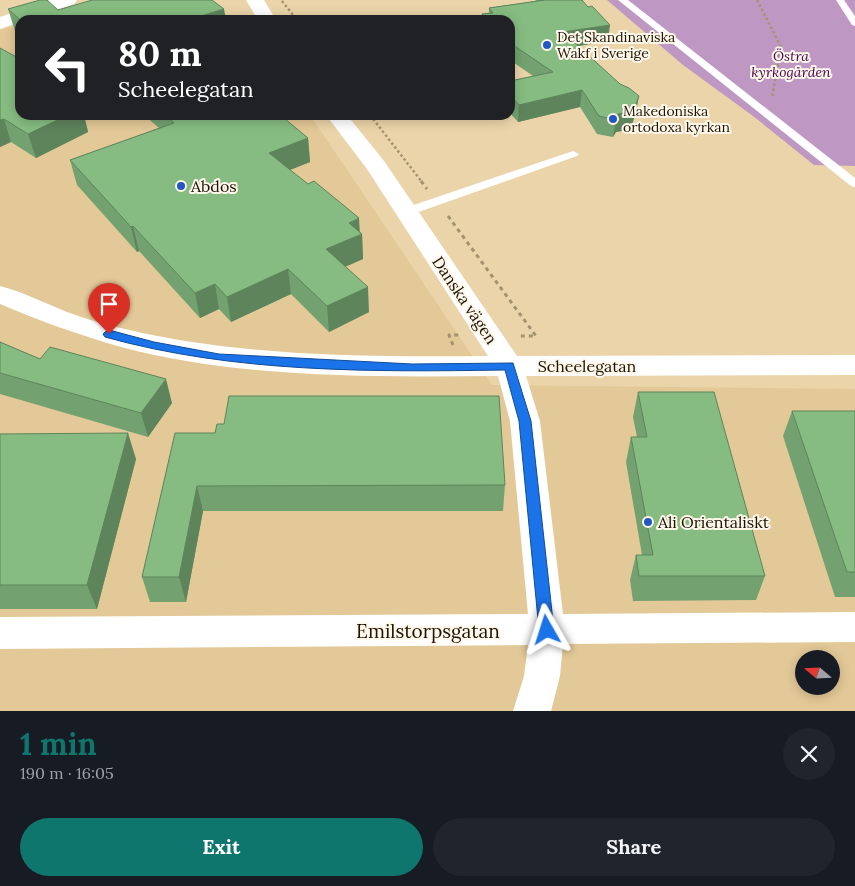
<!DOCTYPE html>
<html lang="en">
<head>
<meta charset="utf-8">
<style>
  :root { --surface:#171b24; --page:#20242c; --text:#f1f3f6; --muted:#9ea1a6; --accent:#0f766e }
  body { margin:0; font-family:Lora,serif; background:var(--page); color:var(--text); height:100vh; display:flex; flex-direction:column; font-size:19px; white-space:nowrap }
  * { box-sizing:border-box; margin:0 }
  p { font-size:16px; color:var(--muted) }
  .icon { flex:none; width:28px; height:28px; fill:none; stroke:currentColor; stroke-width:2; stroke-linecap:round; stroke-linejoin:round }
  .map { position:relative; height:711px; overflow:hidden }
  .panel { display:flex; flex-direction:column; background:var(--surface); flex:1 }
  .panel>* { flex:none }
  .hud { position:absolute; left:15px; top:15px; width:500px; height:105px; border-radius:15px; box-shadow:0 2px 12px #0003; background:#202124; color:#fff; overflow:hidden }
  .needle { width:32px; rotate:289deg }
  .buttons { position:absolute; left:795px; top:650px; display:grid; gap:10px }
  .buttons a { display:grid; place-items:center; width:45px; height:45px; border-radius:50%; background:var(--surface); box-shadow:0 2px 12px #0003; font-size:25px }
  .pin { position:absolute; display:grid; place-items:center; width:42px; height:42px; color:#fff; margin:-51px -21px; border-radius:50% 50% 50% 0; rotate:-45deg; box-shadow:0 0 5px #0007 }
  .pin .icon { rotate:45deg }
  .me { position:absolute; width:55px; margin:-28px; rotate:354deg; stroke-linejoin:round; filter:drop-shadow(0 0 4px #0008) }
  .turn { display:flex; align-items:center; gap:18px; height:105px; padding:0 20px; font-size:22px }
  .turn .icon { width:65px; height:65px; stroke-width:2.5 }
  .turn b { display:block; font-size:35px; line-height:42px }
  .round { display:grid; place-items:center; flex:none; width:52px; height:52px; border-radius:26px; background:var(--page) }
  .head { display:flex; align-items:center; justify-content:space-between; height:85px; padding:0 20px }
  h1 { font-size:30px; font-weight:800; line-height:38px; color:var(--accent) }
  .button { display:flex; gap:10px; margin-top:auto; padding:10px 20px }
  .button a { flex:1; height:58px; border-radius:30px; background:var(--accent); color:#fff; font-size:20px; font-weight:800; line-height:58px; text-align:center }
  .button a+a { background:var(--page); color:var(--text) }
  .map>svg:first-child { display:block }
  .built { fill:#e3c997; fill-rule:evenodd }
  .green { fill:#be97c3 }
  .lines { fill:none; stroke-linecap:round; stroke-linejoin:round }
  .path-far1 { stroke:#a49371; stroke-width:2.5; stroke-dasharray:2.5 2.5; stroke-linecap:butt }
  .path { stroke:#a49371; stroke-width:3; stroke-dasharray:4 4; stroke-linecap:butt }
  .service { fill:#fff; fill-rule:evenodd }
  .minor { fill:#fff; fill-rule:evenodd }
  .wall { fill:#73a270 }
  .shaded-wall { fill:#5e845b }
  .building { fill:#86bc82; stroke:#5e845b }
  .route { fill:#1a73e8; stroke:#114b97 }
  .poi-dot { fill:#2456c3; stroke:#fef7ea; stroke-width:2 }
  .labels { text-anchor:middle; stroke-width:4; stroke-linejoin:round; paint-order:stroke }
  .far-poi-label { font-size:14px; fill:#1c1404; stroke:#fef7ea; text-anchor:start }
  .far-park-label { font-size:14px; font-style:italic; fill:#46044e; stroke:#fef7ea }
  .poi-label { font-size:16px; fill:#1c1404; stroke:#fef7ea; text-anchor:start }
  .street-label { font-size:16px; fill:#1c1404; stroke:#fef7ea }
  .near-street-label { font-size:19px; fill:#1c1404; stroke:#fef7ea }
</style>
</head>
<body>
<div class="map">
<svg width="855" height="711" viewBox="0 0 855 711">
  <rect width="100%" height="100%" fill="#ebd4a9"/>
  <path class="built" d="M20 25V115H310L492 385 855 389V711H0V30ZM804 659H831V686H804Z"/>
  <path class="green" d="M607 0H855V166L814 165 753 116 683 65Z"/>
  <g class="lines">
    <path class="path-far1" d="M757 0 781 47 772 98
      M282 1 297 20
      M370 115 422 182"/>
    <path class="path" d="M421 181 427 189
      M448 216 536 336H518
      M453 345 449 335H459"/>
    <path class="service" d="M618 0H628L855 178V187L851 186Z
      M836 0H844L855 16V26L852 25Z
      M573 151 579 154 577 156 410 215H402L400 212 402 209Z"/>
    <path class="minor" d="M50 0H77L74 4 27 20H20V22L0 29V17Z
      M246 0H264L276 20H258Z
      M326 115H347L384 161 517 356 855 355V375L526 376 540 421 563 614 855 612V642L563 644 560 676 551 711H513L524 676 528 645 0 649V617L528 614 510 421 498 376C373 377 243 379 121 347 79 335 40 321 0 304V286C23 292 45 303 67 312 86 319 106 325 125 329 244 357 367 357 488 356L367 169Z"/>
  </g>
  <path class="wall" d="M535 0H582L608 41 578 46 636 113 632 124 629 125 627 130 616 132 613 137 597 134 580 107 518 122 510 113V81L533 76 510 60V20H481L482 14 489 13V8L536 1Z
    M8 9 58 10 20 20V36L15 31Z
    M0 48 20 115H84L88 132 36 158 11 142 0 147Z
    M144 115H280L308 138 310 162 290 170 362 234 363 259 345 267 369 312 329 332 291 294 231 322 219 309 200 318 139 251 137 252 77 185 70 160 159 128Z
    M0 342 40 359 172 403 148 437 0 394Z
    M638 392 765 576 756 600 633 601 630 580 636 555H642L626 462 631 437H637L633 417Z
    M792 411H855V597H835L783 436Z
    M175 433 505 485 503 511H203L186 602H150L142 577Z
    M0 434 136 459 97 609H0Z"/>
  <path class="shaded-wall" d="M224 9 226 20H195L194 18Z
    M610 25 608 41 561 49 563 32Z
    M582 90 580 107 518 122 519 105Z
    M639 96 636 113 632 124 629 125 627 130 616 132 613 137 616 120 618 114Z
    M68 115H84L88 132 36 158 28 134Z
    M4 119 11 142 0 147V120Z
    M308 138 310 162 272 177 269 153Z
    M359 218 360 235 362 234 363 259 328 274 326 249 349 223Z
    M133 226 139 251 137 252 131 227Z
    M288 269 291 294 231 322 227 297Z
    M215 284 219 309 200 318 195 293Z
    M368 287 369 312 329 332 327 306Z
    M166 379 172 403 148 437 141 413Z
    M128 433 136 459 97 609 87 585Z
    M197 486 203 511 186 602 179 577Z"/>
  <path class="building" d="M40 0H47L58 10 92 0H212L224 9 194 18 196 20H20L8 9Z
    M545 0H582L588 7 592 6 610 25 563 32 620 84 629 88 639 96 635 107H632L630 112 618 114 616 120 599 116 582 90 519 105 510 95V81L553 72 510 43V20H486L482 14 493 13 489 8Z
    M0 48 20 59V115H68L28 134 4 119 0 120Z
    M165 115H280L308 138 269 153 308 184 314 181 359 218 349 223 362 234 326 249 368 287 327 306 288 269 227 297 215 284 195 293 133 226 131 227 70 160 174 123Z
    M0 342 40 359 50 347 166 379 141 413 0 373Z
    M638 392H714L765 576H639L636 555H653L631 437H647Z
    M229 396H499L505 485 197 486 179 577H142L175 433H215L217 424H224Z
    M792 411H855V572H847Z
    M128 433 87 585H0V434Z"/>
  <path class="route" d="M109 330 154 342 219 354 412 364 513 363 531 421 554 630 552 634 547 636 542 634 539 630 519 421 505 370C371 372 234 373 105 337L103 334 105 332Z"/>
  <g class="poi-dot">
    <circle cx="547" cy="45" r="5"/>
    <circle cx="613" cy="119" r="5"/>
    <circle cx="181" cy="186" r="5"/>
    <circle cx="648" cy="522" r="5"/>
  </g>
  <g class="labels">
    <g class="far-poi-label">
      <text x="557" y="42">Det Skandinaviska<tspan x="557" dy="16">Wakf i Sverige</tspan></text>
      <text x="623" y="116">Makedoniska<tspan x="623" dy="16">ortodoxa kyrkan</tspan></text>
    </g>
    <g class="far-park-label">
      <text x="791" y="61">Östra<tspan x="791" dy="16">kyrkogården</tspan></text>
    </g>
    <g class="poi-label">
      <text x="191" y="192">Abdos</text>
      <text x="658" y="528">Ali Orientaliskt</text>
    </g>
    <g class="street-label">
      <text transform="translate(465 300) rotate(56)" y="6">Danska vägen</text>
      <text x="587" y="372">Scheelegatan</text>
    </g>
    <g class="near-street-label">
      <text x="428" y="638">Emilstorpsgatan</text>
    </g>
  </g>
</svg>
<div class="buttons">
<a><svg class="needle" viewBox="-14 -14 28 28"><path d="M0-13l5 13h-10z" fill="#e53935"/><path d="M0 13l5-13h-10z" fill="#9ea1a6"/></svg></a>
</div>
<div class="pin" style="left:109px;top:334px;background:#d93025"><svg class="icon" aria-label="arrive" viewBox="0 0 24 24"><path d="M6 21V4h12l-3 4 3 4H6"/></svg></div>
<svg class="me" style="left:547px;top:630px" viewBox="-20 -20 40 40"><path d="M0-17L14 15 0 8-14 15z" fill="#1a73e8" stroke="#fff" stroke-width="4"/></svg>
<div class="hud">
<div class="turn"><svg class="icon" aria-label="left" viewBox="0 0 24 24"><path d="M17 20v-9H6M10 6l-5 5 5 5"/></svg><div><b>80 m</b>Scheelegatan</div></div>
</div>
</div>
<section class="panel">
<div class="head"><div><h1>1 min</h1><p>190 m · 16:05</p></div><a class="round"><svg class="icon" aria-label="close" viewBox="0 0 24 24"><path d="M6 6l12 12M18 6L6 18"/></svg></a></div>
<div class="button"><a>Exit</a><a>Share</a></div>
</section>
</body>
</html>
